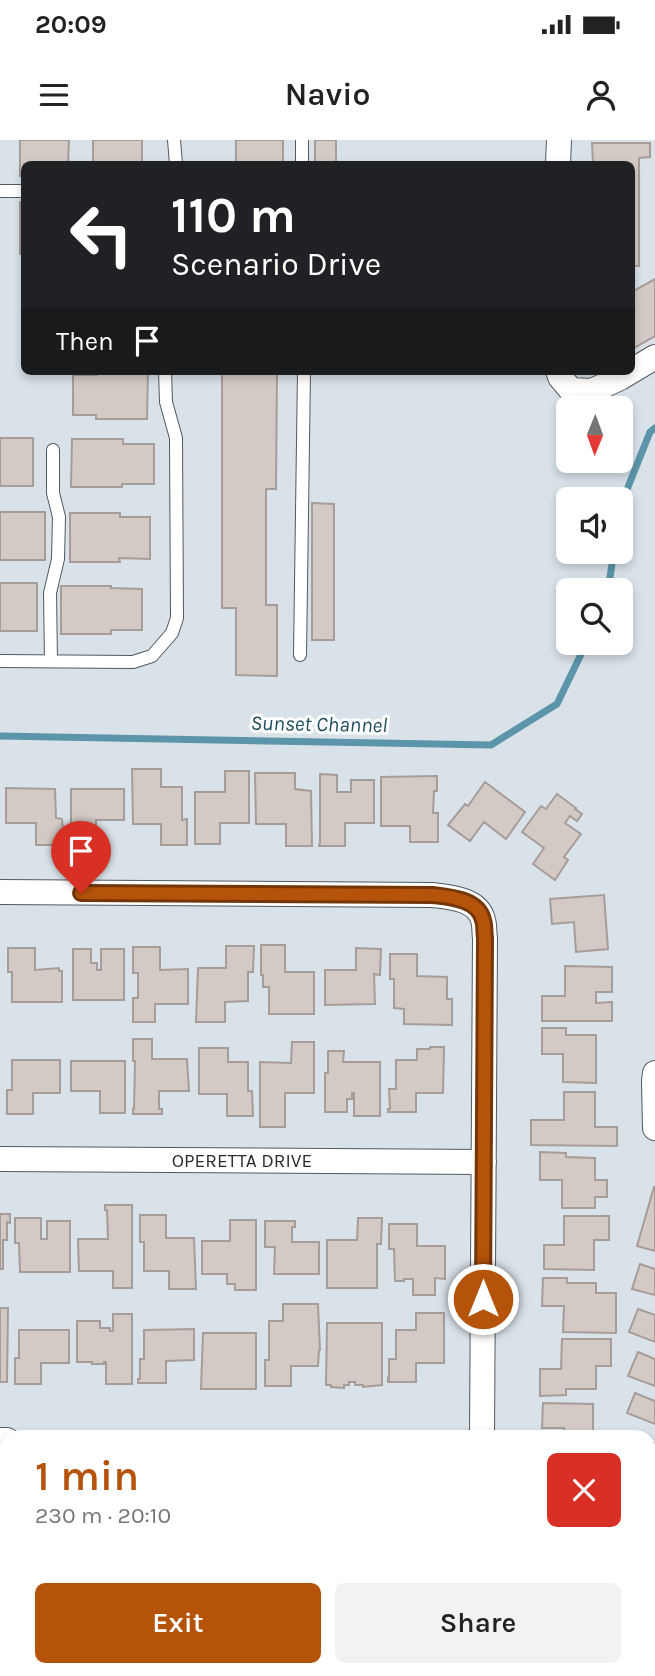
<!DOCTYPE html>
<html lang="en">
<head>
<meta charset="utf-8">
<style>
  :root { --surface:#fff; --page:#f2f2f2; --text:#222; --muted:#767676; --accent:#b45309 }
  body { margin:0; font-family:Karla,sans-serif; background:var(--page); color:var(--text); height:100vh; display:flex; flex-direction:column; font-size:26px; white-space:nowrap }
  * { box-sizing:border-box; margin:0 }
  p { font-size:23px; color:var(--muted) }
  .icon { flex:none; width:38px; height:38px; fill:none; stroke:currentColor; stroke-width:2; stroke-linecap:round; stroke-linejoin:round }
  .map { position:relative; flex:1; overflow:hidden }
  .side { position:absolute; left:0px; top:1290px; width:656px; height:247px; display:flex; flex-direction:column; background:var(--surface); border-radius:21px 21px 0 0; box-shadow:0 4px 10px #0003 }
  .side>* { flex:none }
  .guide { position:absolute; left:21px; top:21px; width:614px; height:214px; border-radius:10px; box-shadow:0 4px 10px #0003; background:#202124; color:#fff; overflow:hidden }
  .needle { width:46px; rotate:181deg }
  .tools { position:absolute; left:556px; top:256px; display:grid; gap:14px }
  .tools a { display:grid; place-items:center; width:77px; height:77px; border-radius:10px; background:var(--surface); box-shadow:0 4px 10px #0003; font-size:35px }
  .pin { position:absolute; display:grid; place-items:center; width:60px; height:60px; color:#fff; margin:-72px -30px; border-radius:50% 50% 50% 0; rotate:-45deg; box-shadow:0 0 7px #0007 }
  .pin .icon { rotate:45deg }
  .me { position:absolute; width:77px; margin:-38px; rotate:0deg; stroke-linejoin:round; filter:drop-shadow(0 0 5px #0008) }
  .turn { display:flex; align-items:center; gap:24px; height:147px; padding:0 35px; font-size:32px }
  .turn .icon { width:91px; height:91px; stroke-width:2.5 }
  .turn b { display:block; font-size:49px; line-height:60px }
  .then { display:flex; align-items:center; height:66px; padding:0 35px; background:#0003; gap:14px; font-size:26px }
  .round { display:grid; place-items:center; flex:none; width:74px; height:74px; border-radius:10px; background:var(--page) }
  .headline { display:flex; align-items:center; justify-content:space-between; height:119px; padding:0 35px }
  h1 { font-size:42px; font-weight:600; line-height:52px; color:var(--accent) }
  .action { display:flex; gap:14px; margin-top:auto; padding:14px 35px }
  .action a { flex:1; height:80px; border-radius:10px; background:var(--accent); color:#fff; font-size:28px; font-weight:600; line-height:80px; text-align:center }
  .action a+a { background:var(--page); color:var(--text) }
  .status { display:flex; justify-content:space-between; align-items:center; height:49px; padding:0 35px; background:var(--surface); direction:ltr }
  .status svg { height:19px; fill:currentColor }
  header { display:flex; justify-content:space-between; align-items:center; height:91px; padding:0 35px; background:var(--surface); font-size:32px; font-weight:600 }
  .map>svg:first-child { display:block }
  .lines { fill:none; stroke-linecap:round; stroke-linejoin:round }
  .stream { stroke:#5c95a9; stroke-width:7 }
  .building { fill:#d4cac5; stroke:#a69d98; stroke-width:2 }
  .lane-casing { stroke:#525a5f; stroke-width:14 }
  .street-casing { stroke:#525a5f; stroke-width:26 }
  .lane { stroke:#fff; stroke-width:12 }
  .street { stroke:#fff; stroke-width:24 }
  .route-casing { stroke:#753606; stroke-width:18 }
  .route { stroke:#b45309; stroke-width:12 }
  .labels { text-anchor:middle; stroke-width:6; stroke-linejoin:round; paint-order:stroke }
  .street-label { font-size:19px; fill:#282b2e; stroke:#fff }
  .water-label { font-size:21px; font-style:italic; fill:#1e4e5e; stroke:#fff }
</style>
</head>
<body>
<div class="status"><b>20:09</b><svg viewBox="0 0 49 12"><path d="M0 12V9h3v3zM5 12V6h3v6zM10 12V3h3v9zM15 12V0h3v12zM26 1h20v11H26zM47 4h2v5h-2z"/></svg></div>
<header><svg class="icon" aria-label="menu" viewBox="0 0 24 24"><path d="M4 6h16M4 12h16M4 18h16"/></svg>Navio<svg class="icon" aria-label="person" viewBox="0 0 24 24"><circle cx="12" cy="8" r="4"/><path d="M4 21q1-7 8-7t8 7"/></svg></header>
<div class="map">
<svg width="655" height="1536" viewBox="0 0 655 1536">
  <rect width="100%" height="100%" fill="#d9e2e9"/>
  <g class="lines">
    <path class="stream" d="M621 369 622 362 650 292 655 288
      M608 450 614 411
      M0 596 491 605 557 564 587 502"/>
  </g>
  <path class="building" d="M20 0H69L68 24H24V36H20Z
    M93 0H142V24H93Z
    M236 0H283V24H236Z
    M315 0H336V24H315Z
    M592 3H650V17L639 18V126H632V24H593Z
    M20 62H24V114H20Z
    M655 139V196L632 209V152Z
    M97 231H148L147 279H96V275H73V235H97Z
    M222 231H277L276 349H266V465H277V536L236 535V468H222Z
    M0 298H33V346H0Z
    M72 299H123V304H154V344H122V347H71Z
    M312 363 334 364V500H312Z
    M0 372H45V420H0Z
    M70 373H120V377H150V419L119 418 120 422H70Z
    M0 443H37V491H0Z
    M61 446H111V448L142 449V490H111V494H61Z
    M132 629H161V647H182V680L187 679V705H161V684H133Z
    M225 631H249V683H220V704H195V652H225Z
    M255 633H295V649L311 651 312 706H286V684H256Z
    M320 634 337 635V652H351V640H374V683H345V706H319L320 702Z
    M437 636V651H434L433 673H438V702H410V686H381V637Z
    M485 642 525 672 506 699 484 682 470 701 448 685 465 664 468 666Z
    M6 648 55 649 56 678 62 679 64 705H36V683H6Z
    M71 649H124V680H96V704H69V700H71Z
    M557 654 576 668 575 669 582 674 577 681 570 676 565 683 581 694 564 717 568 720 555 740 533 724 544 708 522 692 541 666 546 669Z
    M604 755 608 809 576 812 574 782 552 784 550 759Z
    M261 805H285V832H314V874H269V847H263V835H261Z
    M226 806H254L253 832H248V861L225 862V882H196L198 828H226Z
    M133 807H160V830L188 829V864H155V882H133V858H138V833H133Z
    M8 808H35V830L59 828V831H62V862H12V832H8Z
    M356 808 381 809 380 835 374 834 375 864 325 865V830H356Z
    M73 809H91V823H97V830H101V809H124V860H73Z
    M390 814H417V836L447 837V859H452V885L404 884V869L394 868V839H390Z
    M565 826 612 827V852H596V863L612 862V881H542V856H565Z
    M542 888H566V895H596V943L563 942V914H542Z
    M133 899H152V919H187L189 951H159V969H162V974H133V969H134L135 921H133Z
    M292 902H314V953H285V987H260V922L291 923Z
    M430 907H444L443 953H416V972H388V969H390L389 949H396V920H417V909H430Z
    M199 908H228V922H248V951H252L253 976H227V954H199Z
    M328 911H344L343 922H380V976H354V953H352V959H347V972H325V933H328Z
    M12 920H60V953H33V974H7V950H12Z
    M71 921H125V973H100V951H71Z
    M564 952H595V987H617V1006L531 1005V980H564Z
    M540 1012 566 1013V1017L595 1018V1040H607V1057H595V1068H562V1040H540Z
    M654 1047H655V1111L637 1106Z
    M105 1065H132V1148H113V1131H79L78 1099H108L107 1070H105Z
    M0 1074H10V1083L7 1082V1100H3V1129H0Z
    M140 1075H166V1098H194L196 1149H169V1131H144V1102H140Z
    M564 1076H609V1100H594V1130L544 1129V1105H564Z
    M15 1078H41V1099H47V1081H70V1132H20L19 1103H15Z
    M358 1078H382L381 1104H377V1148H327V1100H357Z
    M230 1080H256V1150H235V1144H227V1134H202V1101H230Z
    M265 1081H295V1087H292V1102H319V1134H274L275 1107H265Z
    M389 1084H417V1106H445V1139L435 1138V1155H413V1139H404V1141H395L394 1109H389Z
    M640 1124 655 1129V1155L632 1149Z
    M543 1138H567V1143H596V1153H616V1193L563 1192 564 1166H542Z
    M283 1164H318L320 1210H319L318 1226H291V1246H265V1220H269V1181H283Z
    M0 1168H8L7 1242H0Z
    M638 1169 655 1175V1202L629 1192Z
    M416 1173H444V1223H416V1242H388V1238L389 1239V1219H396V1190H416Z
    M113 1174H132V1244H106V1222H104V1224H92V1222H77V1181H100V1188H110V1191H113Z
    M327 1183H382V1245L363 1247V1245H355V1242H349V1245H344V1248L331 1247V1245H326Z
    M194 1189V1220L166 1221V1243H138V1239H140V1219H144V1190Z
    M19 1190H69V1223H41V1244H15V1218H19Z
    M203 1193H256V1249H201Z
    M562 1199H611V1226H596V1249H566V1255L540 1256V1229H561Z
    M638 1212 655 1219V1246L628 1236Z
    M635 1253 655 1261V1284L627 1273Z
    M543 1263 593 1264V1295H606V1297H564V1288H542Z
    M649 1302 655 1304V1333L649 1331Z
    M0 1344H7V1370H2V1400H0Z
    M649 1347 655 1349V1375L649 1373Z
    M649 1390 655 1392V1414L649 1412Z
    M649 1433 655 1435V1461L649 1459Z
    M0 1458H2V1487H6L7 1512H0Z
    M649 1475 655 1477V1506L649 1503Z
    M649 1520 655 1522V1536H627L630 1530H649Z
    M541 1530H601V1536H541Z"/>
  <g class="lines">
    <defs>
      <path id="lane" d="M174 0 176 24
        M302 0V24
        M0 51H24
        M300 515 304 231
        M0 521 133 522 152 516 172 493 177 478 176 298 166 262 165 231
        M51 521 50 453 58 419 59 377 53 353V310"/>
      <path id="street" d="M558 24 559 0
        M558 231 560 237 571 250 592 251 620 238 655 217
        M0 752 433 755C450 757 478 759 483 780 485 786 484 793 485 798L482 1297
        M655 933 654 941 655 988
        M0 1019 484 1022
        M0 1300H7
        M481 1536V1530"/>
    </defs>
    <use href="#lane" class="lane-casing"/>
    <use href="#street" class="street-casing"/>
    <use href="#lane" class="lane"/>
    <use href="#street" class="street"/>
  </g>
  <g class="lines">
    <defs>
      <path id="route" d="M81 753 433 755C450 757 478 759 483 780 485 785 484 793 485 798L483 1159"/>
    </defs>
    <use href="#route" class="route-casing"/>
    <use href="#route" class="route"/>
  </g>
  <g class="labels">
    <g class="street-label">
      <text x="242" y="1027">OPERETTA DRIVE</text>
    </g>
    <g class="water-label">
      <text transform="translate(319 584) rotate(1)" y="7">Sunset Channel</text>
    </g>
  </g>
</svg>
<div class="tools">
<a><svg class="needle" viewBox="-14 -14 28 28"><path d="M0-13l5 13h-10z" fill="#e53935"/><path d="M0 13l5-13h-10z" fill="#767676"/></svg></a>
<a><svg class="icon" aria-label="sound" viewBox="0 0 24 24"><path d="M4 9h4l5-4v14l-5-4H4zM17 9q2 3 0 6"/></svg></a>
<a><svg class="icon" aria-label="search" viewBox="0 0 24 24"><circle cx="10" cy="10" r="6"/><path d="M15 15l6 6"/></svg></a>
</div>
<div class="pin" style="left:81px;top:753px;background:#d93025"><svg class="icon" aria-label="arrive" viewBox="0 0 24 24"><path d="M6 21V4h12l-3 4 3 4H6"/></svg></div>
<svg class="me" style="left:483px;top:1159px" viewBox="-20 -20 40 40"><circle r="17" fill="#b45309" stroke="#fff" stroke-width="3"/><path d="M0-11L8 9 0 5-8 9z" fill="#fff"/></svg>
<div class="guide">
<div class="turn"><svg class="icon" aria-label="left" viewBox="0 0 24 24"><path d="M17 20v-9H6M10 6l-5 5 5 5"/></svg><div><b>110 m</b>Scenario Drive</div></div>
<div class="then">Then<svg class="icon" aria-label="arrive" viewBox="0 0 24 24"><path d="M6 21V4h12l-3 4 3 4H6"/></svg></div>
</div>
<section class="side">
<div class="headline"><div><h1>1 min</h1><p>230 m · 20:10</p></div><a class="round" style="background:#d93025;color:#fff"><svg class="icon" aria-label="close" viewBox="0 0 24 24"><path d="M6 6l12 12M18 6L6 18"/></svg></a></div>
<div class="action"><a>Exit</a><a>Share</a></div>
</section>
</div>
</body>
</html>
